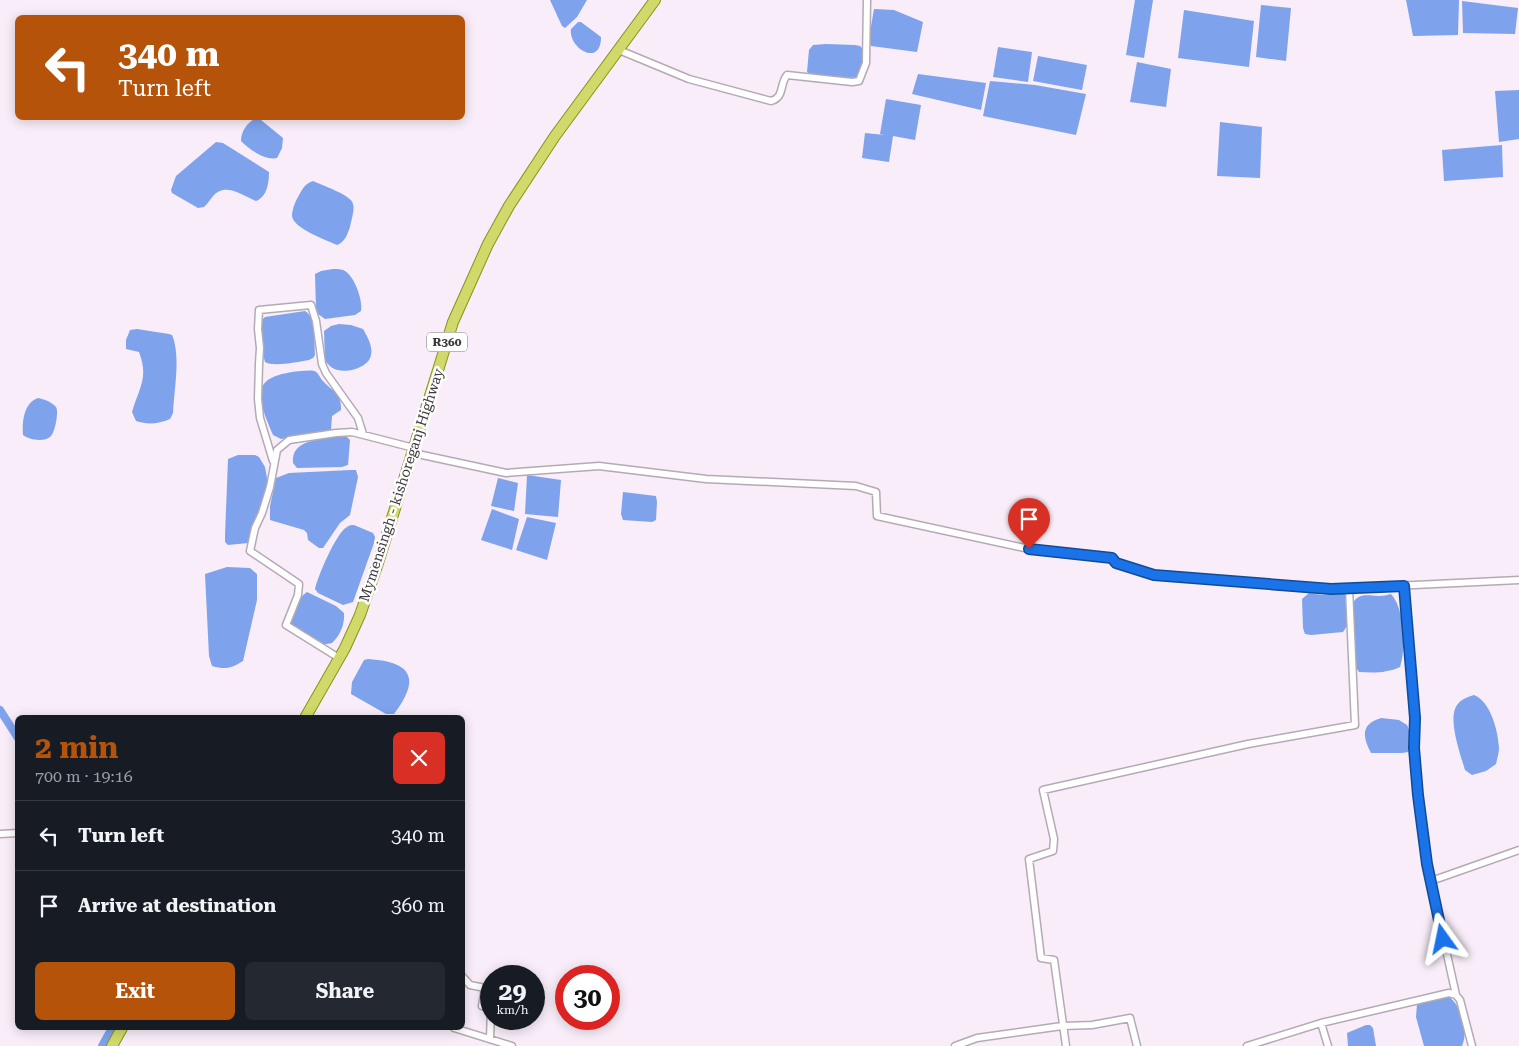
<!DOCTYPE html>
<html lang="en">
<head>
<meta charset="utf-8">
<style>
  :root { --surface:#171b24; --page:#242831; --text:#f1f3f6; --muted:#9ea1a6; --line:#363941; --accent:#b45309 }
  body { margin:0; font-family:"Roboto Serif",serif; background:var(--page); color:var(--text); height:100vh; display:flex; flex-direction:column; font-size:19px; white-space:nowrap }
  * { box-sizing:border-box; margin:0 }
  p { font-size:16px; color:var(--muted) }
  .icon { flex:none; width:28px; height:28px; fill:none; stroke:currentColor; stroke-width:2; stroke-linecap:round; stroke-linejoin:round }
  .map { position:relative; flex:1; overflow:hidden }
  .details { position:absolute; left:15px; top:715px; width:450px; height:315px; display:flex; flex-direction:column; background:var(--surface); border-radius:8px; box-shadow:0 2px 12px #0003 }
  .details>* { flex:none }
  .banner { position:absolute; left:15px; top:15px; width:450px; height:105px; border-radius:8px; box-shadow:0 2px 12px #0003; background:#b45309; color:#fff; overflow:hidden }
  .speed { position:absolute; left:480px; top:965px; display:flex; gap:10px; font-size:25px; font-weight:700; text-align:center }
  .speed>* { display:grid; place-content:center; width:65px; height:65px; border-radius:50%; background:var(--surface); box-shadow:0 2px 12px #0003; line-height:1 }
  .speed small { font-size:12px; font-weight:400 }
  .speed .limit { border:8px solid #d22; background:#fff; color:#111 }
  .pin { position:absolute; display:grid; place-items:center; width:42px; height:42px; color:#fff; margin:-51px -21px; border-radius:50% 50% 50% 0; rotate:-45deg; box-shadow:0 0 5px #0007 }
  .pin .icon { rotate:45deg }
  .me { position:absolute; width:55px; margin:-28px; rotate:348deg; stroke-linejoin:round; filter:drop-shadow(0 0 4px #0008) }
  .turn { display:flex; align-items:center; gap:18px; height:105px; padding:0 20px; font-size:22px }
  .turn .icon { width:65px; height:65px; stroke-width:2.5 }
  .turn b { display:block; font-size:35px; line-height:42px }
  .round { display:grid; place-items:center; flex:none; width:52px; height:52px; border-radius:8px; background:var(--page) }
  .head { display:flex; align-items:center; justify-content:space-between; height:85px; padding:0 20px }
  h1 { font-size:30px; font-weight:700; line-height:38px; color:var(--accent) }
  .cta { display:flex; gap:10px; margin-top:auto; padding:10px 20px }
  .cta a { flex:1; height:58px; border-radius:8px; background:var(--accent); color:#fff; font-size:20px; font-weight:700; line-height:58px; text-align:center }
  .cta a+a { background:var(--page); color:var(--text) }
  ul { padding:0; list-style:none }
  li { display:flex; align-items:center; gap:15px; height:70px; padding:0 20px; border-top:1px solid var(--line) }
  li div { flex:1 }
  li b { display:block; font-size:19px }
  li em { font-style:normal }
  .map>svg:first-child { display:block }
  .water { fill:#7ea2eb }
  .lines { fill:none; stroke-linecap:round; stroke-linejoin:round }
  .canal { stroke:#7ea2eb; stroke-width:8 }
  .street-casing { stroke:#b4aab5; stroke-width:9 }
  .primary-casing { stroke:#88921a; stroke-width:12 }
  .street { stroke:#fff; stroke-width:6 }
  .primary { stroke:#d0da6a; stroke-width:10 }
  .route-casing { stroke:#114b97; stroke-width:12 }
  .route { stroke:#1a73e8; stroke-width:9 }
  .labels { text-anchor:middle; stroke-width:5; stroke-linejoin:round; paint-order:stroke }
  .shield { fill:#fefefe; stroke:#777477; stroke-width:1 }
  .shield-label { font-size:12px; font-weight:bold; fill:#3d393d }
  .street-label { font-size:14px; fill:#3d393d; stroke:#fefefe }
</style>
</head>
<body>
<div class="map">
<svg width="1519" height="1046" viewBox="0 0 1519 1046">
  <rect width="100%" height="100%" fill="#f8edf8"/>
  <path class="water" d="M550 0H587L577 17 565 28 562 26Z
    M1135 0H1153L1144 58 1126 55Z
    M1406 0H1459L1458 35 1413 36Z
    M1462 1 1518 8 1515 34 1463 33Z
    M1261 5 1291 8 1286 61 1256 57Z
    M874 9 894 10 923 22 917 52 871 46 869 38Z
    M1184 10 1254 21 1249 67 1178 58Z
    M578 22H581L601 37C601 68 568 48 571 29Z
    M826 44 855 45 860 46 864 50 863 60 857 77 853 78 810 74 807 72 809 50 813 45Z
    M998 47 1032 52 1028 82 993 77Z
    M1038 56 1087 65 1082 90 1033 81Z
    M1137 62 1171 69 1166 107 1130 102Z
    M918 74 986 83 981 110 912 94Z
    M990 81 1035 85 1086 94 1076 135 983 116Z
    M1519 90V139L1499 142 1495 91Z
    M886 99 921 105 915 140 893 136 889 162 862 158 865 133 885 135 880 134Z
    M256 118 261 120 283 138 282 148 277 158C265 161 249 149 241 141 241 131 247 123 256 118Z
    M1220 122 1262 127 1260 178 1217 176Z
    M216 142 223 143 269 172C269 183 267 197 256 201 245 197 230 185 218 192 212 195 209 203 204 207L198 208 172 193 171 190 176 176Z
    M1502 145 1503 177 1444 181 1442 150Z
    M313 181C321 185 352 195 353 204 355 209 351 221 350 227 347 235 345 242 337 245 326 240 293 228 292 216 292 210 295 202 298 197 302 190 304 184 313 181Z
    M333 269C336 269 342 269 345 271 355 277 363 301 361 311L355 315 325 319 318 314 316 309 315 274 321 271Z
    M305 311C317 318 314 342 315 355L313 358 309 360C298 362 273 367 265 362L262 350 261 321 265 317Z
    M339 324 351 325 363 329C367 336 373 346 371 355 369 367 349 373 338 370 332 369 329 365 325 361L324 331 331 326Z
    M137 329 169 334 172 335C181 356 174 390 173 413L170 419C158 424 148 425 136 421L132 412C139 388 149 378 139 352L126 349V340L130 330Z
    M301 371C305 371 310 370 314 371 318 372 319 376 322 380 331 391 342 392 341 410L332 416 331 430 281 439 273 435C256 395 249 376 301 371Z
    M38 398C44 399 52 402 56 407 59 411 55 434 50 437 44 442 29 440 23 435 22 421 24 403 38 398Z
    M333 437H347L350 440 348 465 342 467 297 468 293 463C291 441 316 440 333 437Z
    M238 455H255L259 457 265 467 267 478V487L264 500 253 524 248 543 228 545 225 542V536L228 459Z
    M351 470H356L358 477 350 515 340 523 323 548H319L308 540 307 533 304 530 270 520V506L276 478 289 473Z
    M527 475 561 480 558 517 525 514Z
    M498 478 518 483 514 511 491 506Z
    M623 492 656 496 657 502 656 520 652 522 623 520 621 514Z
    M492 509 519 519 512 550 481 540Z
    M527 517 556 523 547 560 516 550Z
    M354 525 373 533 375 537 374 543 353 602 343 605 318 593 315 589C318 576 336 533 347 527 350 525 351 525 354 525Z
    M227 567 250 568 257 574V600L243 661C232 668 226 670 212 666L209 656 205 574Z
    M307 592 336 606 344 613C345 624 340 636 332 643L322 645 291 625C289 615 299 597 307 592Z
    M1309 593 1322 595 1342 593 1345 594C1348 606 1352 622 1343 632L1311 635 1305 634 1303 628 1302 599Z
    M1391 594C1405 609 1406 649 1400 667 1387 673 1374 673 1359 672L1355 666 1353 603C1359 592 1369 596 1379 596 1383 596 1387 595 1391 594Z
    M368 659C412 662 421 678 394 714H386L351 694 352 682 364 660Z
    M1474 695C1491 702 1498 731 1499 748 1499 753 1497 759 1496 764L1486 771 1472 775 1465 770C1461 756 1447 719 1457 705 1461 699 1468 697 1474 695Z
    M1381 718 1399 720 1407 725C1411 733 1412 744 1408 752L1402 753H1371C1362 736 1361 724 1381 718Z
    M1448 996C1462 1006 1469 1030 1462 1046H1424L1416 1017 1417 1004Z
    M1366 1025H1370L1373 1028 1376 1046H1348L1347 1033Z"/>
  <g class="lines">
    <path class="canal" d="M0 710 18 738
      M102 1046 112 1028"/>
    <defs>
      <path id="street" d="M619 50 689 79 771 101C785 97 779 85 787 75L852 82 859 81 866 63 867 0
        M413 453 506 473 599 466 706 479 856 486 876 492 877 516 1029 549 1113 558 1116 563 1154 575 1331 589 1519 580
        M273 461 260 418 258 399 259 364 260 348 258 329 259 310 311 305 316 321 322 364 326 373 358 418 363 434
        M1404 586 1415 718 1414 748 1418 795 1427 864 1456 995
        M339 658 286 625 298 595 299 584 250 551 255 528 262 513 270 487 277 450 289 440 336 433 352 432 414 448
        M0 834 18 833
        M1431 881 1519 850
        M462 976 470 985 485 988 482 1006 491 1009
        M1321 1023 1328 1046
        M454 1028 512 1046
        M490 1039 491 1010
        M955 1046 977 1038 1062 1026 1092 1025 1130 1018 1137 1046
        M1066 1046 1054 960 1041 958 1029 859 1053 851 1054 839 1043 790 1248 744 1355 725 1349 588
        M1247 1046 1321 1023 1449 993 1456 995 1460 1000 1472 1046"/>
      <path id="primary" d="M305 718 345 648 360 615 378 563 453 322 488 244 509 206 555 136 655 0
        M112 1046 122 1028"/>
    </defs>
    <use href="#street" class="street-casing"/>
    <use href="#primary" class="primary-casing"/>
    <use href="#street" class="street"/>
    <use href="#primary" class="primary"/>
  </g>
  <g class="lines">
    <defs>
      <path id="route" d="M1029 549 1112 558 1116 563 1154 575 1331 589 1404 586 1415 718 1414 748 1418 795 1427 864 1443 939"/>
    </defs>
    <use href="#route" class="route-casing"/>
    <use href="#route" class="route"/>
  </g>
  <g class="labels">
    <rect class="shield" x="427" y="332.5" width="40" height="19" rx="4"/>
    <g class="shield-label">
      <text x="447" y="346">R360</text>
    </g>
    <g class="street-label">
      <text transform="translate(401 485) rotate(-72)" y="5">Mymensingh - kishoreganj Highway</text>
    </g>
  </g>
</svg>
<div class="speed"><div>29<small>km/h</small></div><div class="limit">30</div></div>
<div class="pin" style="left:1029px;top:549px;background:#d93025"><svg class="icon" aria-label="arrive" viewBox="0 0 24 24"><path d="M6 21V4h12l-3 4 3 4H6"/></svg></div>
<svg class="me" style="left:1443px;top:939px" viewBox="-20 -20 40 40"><path d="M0-17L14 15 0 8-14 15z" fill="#1a73e8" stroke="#fff" stroke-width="4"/></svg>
<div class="banner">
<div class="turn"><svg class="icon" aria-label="left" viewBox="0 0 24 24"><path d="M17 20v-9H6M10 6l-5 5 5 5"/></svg><div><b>340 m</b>Turn left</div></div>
</div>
<section class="details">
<div class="head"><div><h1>2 min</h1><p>700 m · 19:16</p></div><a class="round" style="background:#d93025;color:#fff"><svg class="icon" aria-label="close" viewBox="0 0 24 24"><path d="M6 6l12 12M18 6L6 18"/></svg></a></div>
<ul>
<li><svg class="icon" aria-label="left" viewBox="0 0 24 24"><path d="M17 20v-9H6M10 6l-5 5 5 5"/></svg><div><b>Turn left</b></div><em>340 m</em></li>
<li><svg class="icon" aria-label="arrive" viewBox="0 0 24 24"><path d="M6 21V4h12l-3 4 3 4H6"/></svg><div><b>Arrive at destination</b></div><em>360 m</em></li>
</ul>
<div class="cta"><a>Exit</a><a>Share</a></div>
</section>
</div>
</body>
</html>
